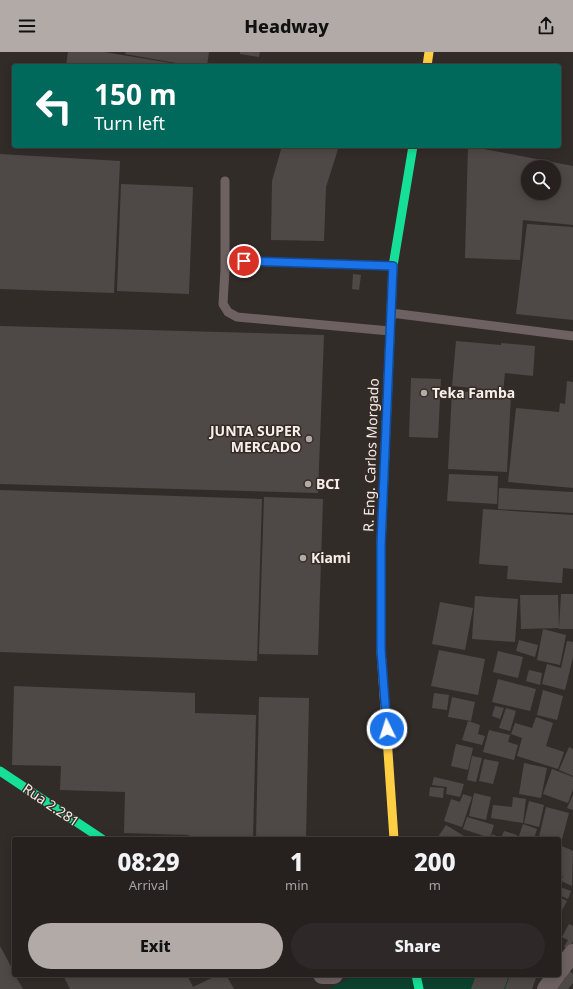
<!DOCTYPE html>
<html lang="en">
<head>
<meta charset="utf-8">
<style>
  :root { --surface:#26211f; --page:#2e2928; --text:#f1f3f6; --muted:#a4a3a4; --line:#423e3d; --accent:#b1aaa6 }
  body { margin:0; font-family:"Noto Sans",sans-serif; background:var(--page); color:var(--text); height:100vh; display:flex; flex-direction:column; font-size:15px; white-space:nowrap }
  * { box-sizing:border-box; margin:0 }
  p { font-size:13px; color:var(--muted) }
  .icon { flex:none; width:22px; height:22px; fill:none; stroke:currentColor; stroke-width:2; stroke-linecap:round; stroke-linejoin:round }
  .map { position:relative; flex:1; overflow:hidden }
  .side { position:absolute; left:12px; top:785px; width:549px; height:140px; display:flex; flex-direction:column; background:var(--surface); border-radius:4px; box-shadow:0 2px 10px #0003,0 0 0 1px var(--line) }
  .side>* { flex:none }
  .banner { position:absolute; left:12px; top:12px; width:549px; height:84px; border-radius:4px; box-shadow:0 2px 10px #0003,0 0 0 1px var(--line); background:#00695c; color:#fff; overflow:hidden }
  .fabs { position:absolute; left:521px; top:108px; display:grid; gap:8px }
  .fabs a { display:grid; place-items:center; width:40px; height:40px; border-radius:50%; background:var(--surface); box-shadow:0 2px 10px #0003,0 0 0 1px var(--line); font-size:20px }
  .pin { position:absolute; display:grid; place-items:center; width:34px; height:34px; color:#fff; margin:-17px; border:2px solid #fff; border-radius:50%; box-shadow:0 1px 4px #0007 }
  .me { position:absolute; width:44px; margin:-22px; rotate:356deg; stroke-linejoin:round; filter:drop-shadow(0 0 3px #0008) }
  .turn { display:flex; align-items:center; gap:14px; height:84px; padding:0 16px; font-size:18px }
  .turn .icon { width:52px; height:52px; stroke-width:2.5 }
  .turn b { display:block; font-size:28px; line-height:34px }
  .eta { display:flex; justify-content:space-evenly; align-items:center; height:68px; text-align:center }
  .eta b { font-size:24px; font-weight:800; line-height:28px }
  .cta { display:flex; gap:8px; margin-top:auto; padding:8px 16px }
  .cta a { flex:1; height:46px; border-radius:24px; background:var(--accent); color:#111; font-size:16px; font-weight:800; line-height:46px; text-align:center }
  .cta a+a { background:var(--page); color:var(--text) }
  header { display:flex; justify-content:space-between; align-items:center; height:52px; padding:0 16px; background:var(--accent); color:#111; font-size:18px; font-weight:800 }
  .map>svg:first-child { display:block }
  .green { fill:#0c422d }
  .building { fill:#4e4947; fill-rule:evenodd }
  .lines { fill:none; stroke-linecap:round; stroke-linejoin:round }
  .lane { stroke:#6e6162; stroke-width:9 }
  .street { stroke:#6e6162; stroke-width:18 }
  .fast { stroke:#16e098; stroke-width:9 }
  .slow { stroke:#ffcf43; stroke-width:9 }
  .route-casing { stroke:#114b97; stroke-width:10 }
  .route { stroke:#1a73e8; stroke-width:7 }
  .poi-dot { fill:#b1aaa6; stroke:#362b25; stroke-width:1.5 }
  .labels { text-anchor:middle; stroke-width:3; stroke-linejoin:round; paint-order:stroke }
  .poi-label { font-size:14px; font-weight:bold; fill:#f5eeea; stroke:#362b25; text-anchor:start }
  .street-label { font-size:14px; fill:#f5eeea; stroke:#362b25 }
</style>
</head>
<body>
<header><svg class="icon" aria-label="menu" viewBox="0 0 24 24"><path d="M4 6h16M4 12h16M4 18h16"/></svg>Headway<svg class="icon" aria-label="share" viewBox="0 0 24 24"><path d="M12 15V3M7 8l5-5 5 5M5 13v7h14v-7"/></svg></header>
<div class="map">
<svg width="573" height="937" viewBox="0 0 573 937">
  <rect width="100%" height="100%" fill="#322c29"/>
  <path class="green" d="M355 923H507L509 937H329Z"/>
  <path class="building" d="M68 0H104L183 13V14H66Z
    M126 0H209L207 14H193L125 2Z
    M240 0H260L259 5 240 2Z
    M282 94H339L326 135 324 189 271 188 272 129Z
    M468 94 573 114V173L523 168 520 208 465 206ZM528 115H554V141H528Z
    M0 102 120 109 114 241 0 237Z
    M121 132 193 135 189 242 117 239Z
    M527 172 573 175V268L516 262Z
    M353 222 361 223 359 238 352 237Z
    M0 274 324 283 318 441 0 432Z
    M456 289 501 293V291L535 294 533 324 505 321 503 339 452 334Z
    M411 326 441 327 438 386 409 385Z
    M567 329 573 330V436L508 430 516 356 559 360 560 351 565 352Z
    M452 339 511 342 507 420 448 417Z
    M449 422 498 424 497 452 447 449Z
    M499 436 573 440V461L498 457Z
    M0 438 262 447 257 609 0 600Z
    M264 445 323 447 318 603 259 602Z
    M483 457 573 463V517L563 516 562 531 507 527 508 514 479 512Z
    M561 542H573V577H559Z
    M520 543H558L559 576 521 577Z
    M475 544 518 547 515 590 472 587Z
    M440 550 473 556 465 598 432 592Z
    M543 577 566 583 560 613 537 608Z
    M519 588 538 593 535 605 516 599Z
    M567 589 573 590V605L565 638 542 632 547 612 561 616Z
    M439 598 485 607 478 643 431 634Z
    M498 599 523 605 518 626 493 620Z
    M529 618 542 621 540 633 526 629Z
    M498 627 536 637 530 659 492 650Z
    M14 634 195 641V661L256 663 253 787H189V783L124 781 125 740 60 738 61 714 12 713Z
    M543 638 563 644 557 668 537 663Z
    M434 641 449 643 447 658 432 656Z
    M259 645 309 646 306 787H256Z
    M452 645 475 650 471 669 448 665Z
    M495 654 504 656 500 667 492 664Z
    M506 656 516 659 510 679 499 676Z
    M536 665 553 671 546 694 564 700 558 717 517 704 522 686 511 682 515 671 532 676Z
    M468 669 480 673 478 682 485 684 482 693 462 688Z
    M489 678 510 683 508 690 518 693 514 708 483 700Z
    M456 692 473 696 468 718 451 714Z
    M569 695 573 697V724L559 718Z
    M472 704 482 706 476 730 467 728Z
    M484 707 499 710 493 732 479 729Z
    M524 711 547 716 541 746 519 742Z
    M552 717 573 725V737L568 751 543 742Z
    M434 725 464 732 460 745 446 742 447 735 432 733Z
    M430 735 444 736 443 746 429 744Z
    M474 741 491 745 486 768 469 764Z
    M463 742 472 745 462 775 444 769 451 747 460 750Z
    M573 743V758L567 756Z
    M513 745 526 747 523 771 491 766 493 753 512 755Z
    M529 749 544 753 539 775 524 771Z
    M546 755 569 761 561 791 559 790V787H547L539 785Z
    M467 765 494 773 490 786 463 777Z
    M523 772 537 777 534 787H518Z
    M446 773 469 787H442L438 785Z
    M504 779 517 783 516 787H491L492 782 501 786Z
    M562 794 573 799 572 834 561 829 563 824 559 822V801Z
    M560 835 571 839 568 847 559 843V838Z
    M559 845 567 849 559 864Z
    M569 872 573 874V889L569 897 564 895 568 888 562 885Z
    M0 894 14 920V923H15L23 937H0Z
    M566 916 573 922V931L568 937H556Z
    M63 923H187L193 935 218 923H226L234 937H70Z
    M476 923H500L508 926 504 937H471Z
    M510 923H537L532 937H505Z"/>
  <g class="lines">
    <path class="lane" d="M225 129V217L223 252 228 260 237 265 390 279
      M225 217 234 211 244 209 393 214
      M391 261 573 284"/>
    <path class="street" d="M559 919 573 901
      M322 923H334
      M546 937 556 923"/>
    <path class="fast" d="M381 517V492L393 214 413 94
      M0 719 102 787
      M416 923 419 937"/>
    <path class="slow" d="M427 14 429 0
      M381 517V598L394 787"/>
  </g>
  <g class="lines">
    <defs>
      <path id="route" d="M244 209 393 214 381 492V598L387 677"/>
    </defs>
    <use href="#route" class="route-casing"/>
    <use href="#route" class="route"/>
  </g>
  <g class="poi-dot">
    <circle cx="424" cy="341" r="4"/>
    <circle cx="309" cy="387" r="4"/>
    <circle cx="308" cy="432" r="4"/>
    <circle cx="303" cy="506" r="4"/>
  </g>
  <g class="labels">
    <g class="poi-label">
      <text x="432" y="346">Teka Famba</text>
      <text x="301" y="384" text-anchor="end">JUNTA SUPER<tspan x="301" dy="16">MERCADO</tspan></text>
      <text x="316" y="437">BCI</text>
      <text x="311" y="511">Kiami</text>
    </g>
    <g class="street-label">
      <text transform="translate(371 403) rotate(-88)" y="5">R. Eng. Carlos Morgado</text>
      <text transform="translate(51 753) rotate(34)" y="5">Rua 2.281</text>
    </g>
  </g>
</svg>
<div class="fabs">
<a><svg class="icon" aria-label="search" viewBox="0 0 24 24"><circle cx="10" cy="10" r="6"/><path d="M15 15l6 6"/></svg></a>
</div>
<div class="pin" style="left:244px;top:209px;background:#d93025"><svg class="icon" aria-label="arrive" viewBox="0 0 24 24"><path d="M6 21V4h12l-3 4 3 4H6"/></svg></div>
<svg class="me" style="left:387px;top:677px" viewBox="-20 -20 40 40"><circle r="17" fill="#1a73e8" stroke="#fff" stroke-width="3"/><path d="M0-11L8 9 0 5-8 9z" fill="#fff"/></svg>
<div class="banner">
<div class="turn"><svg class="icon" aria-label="left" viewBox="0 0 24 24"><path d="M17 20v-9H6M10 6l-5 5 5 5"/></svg><div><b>150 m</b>Turn left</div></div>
</div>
<section class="side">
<div class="eta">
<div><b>08:29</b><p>Arrival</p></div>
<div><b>1</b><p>min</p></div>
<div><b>200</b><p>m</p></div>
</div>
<div class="cta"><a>Exit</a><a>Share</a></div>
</section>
</div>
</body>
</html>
